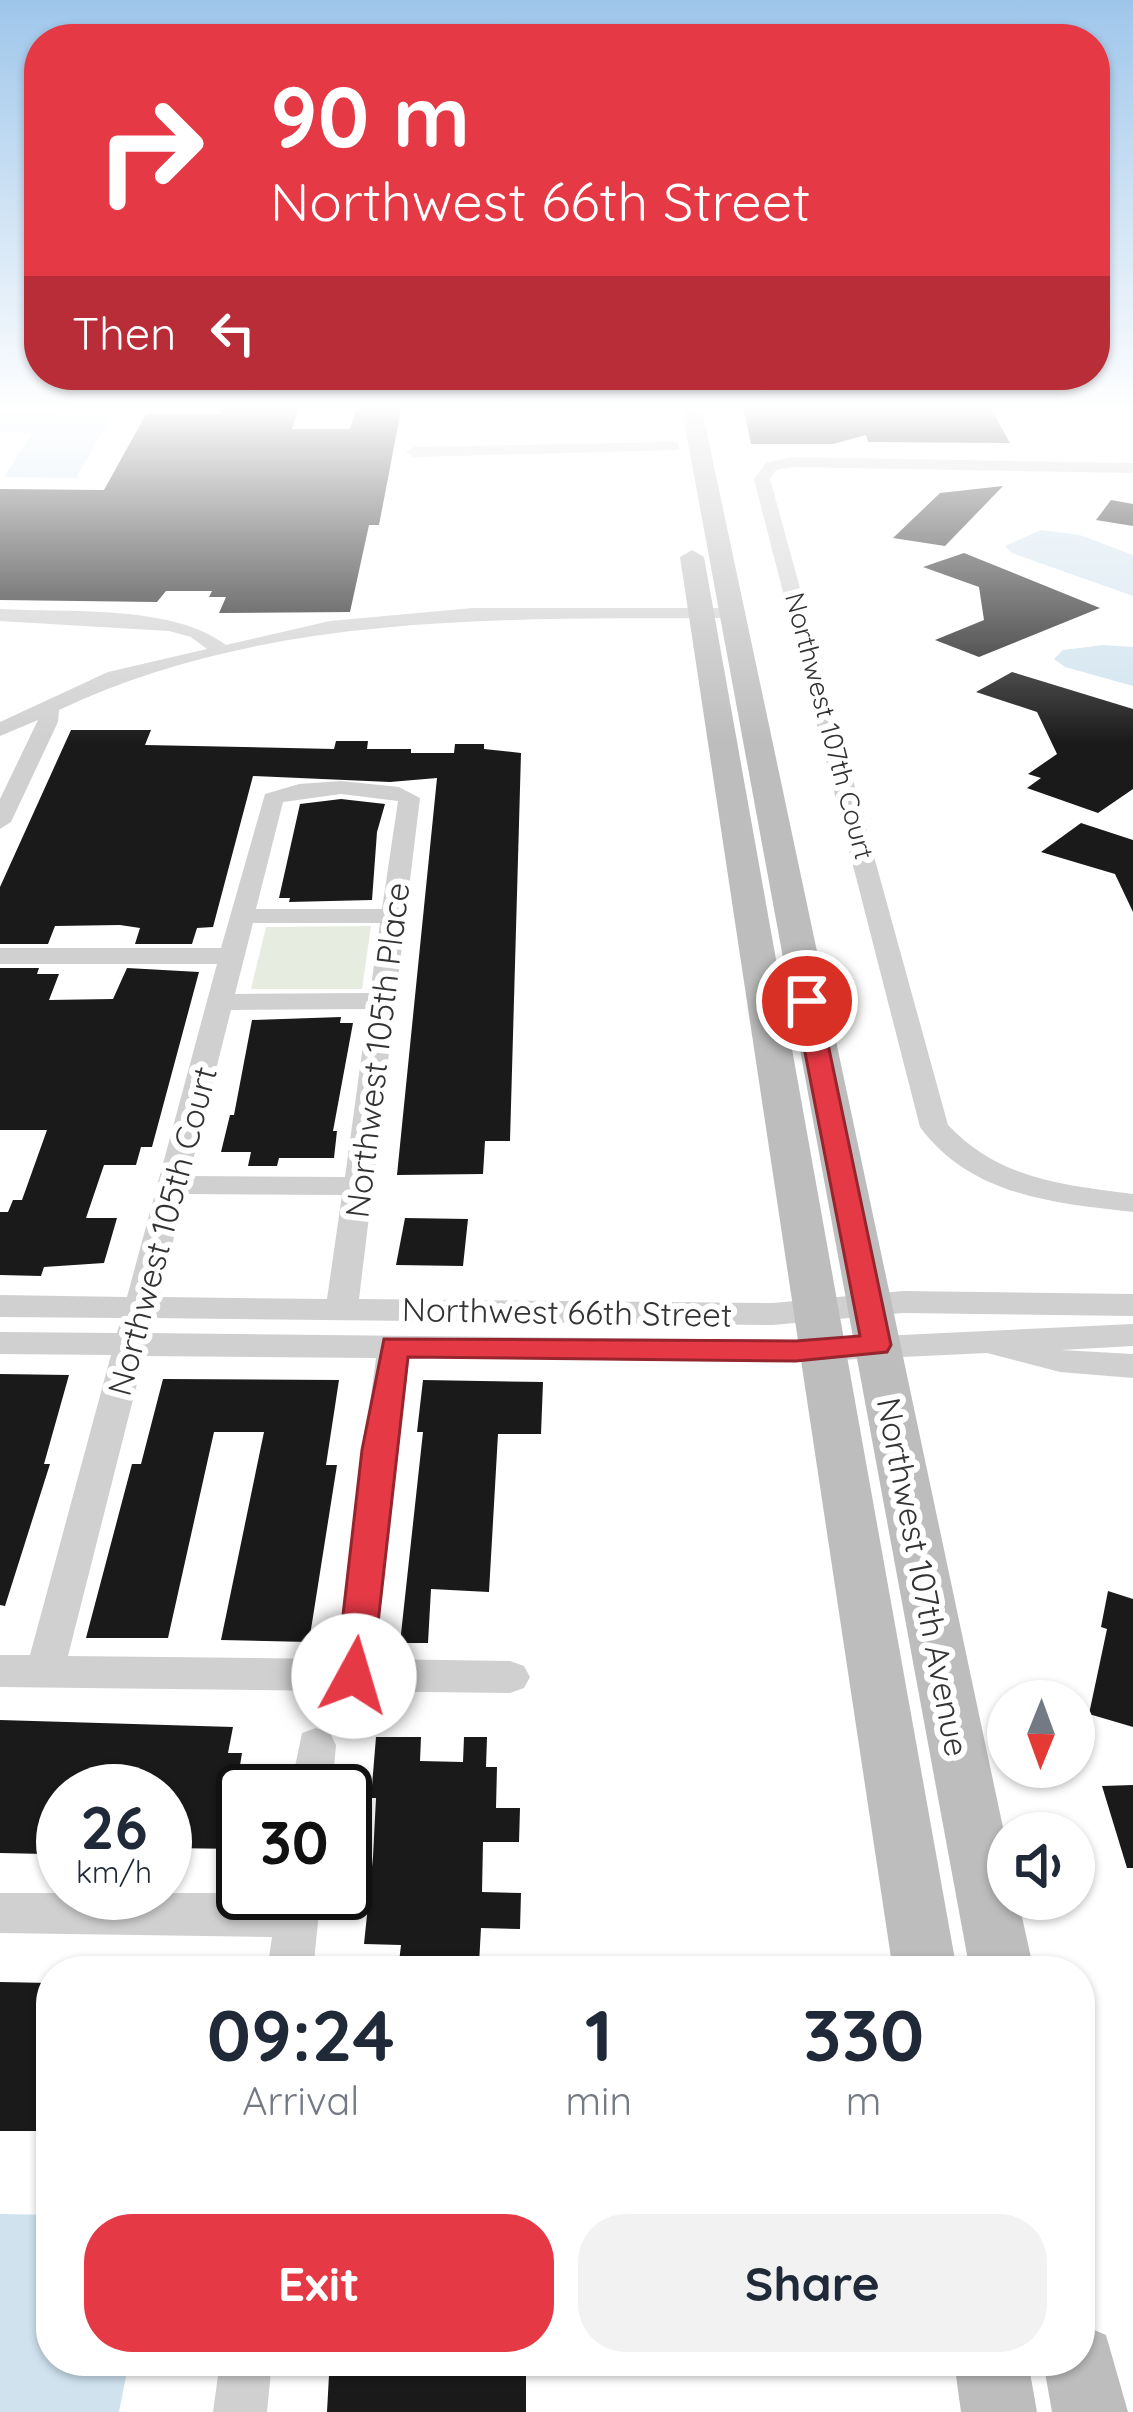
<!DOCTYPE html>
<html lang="en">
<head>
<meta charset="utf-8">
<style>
  :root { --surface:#fff; --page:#f2f2f3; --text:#1f2937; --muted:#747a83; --accent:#e63946 }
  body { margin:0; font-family:Quicksand,sans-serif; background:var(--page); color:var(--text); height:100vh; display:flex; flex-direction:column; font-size:45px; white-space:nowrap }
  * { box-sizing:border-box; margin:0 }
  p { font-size:39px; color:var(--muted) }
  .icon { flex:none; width:66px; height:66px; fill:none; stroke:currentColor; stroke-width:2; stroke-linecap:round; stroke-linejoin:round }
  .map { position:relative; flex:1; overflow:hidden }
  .details { position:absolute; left:36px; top:1956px; width:1059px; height:420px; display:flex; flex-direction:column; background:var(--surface); border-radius:48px; box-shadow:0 3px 9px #0004 }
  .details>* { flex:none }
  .banner { position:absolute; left:24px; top:24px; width:1086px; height:366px; border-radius:48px; box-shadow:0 3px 9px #0004; background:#e63946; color:#fff; overflow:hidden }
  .needle { width:78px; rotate:181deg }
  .fabs { position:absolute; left:987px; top:1680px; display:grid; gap:24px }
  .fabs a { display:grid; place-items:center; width:108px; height:108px; border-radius:50%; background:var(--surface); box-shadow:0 3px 9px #0004; font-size:60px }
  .speed { position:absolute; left:36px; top:1764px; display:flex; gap:24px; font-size:60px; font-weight:700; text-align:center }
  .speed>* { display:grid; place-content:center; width:156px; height:156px; border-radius:50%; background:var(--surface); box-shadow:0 3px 9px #0004; line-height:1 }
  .speed small { font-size:30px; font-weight:400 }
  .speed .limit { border:6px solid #111; border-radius:18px; background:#fff; color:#111 }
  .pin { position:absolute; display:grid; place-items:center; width:102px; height:102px; color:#fff; margin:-51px; border:6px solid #fff; border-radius:50%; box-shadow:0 3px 12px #0007 }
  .me { position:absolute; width:132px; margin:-66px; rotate:6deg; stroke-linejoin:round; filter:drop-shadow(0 0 9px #0008) }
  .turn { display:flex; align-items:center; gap:42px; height:252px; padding:0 48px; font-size:54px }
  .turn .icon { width:156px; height:156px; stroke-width:2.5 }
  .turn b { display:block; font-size:84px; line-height:102px }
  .then { display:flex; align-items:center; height:114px; padding:0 48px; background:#0003; gap:24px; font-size:45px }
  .eta { display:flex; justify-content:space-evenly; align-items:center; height:204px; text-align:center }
  .eta b { font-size:72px; font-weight:700; line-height:84px }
  .action { display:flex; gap:24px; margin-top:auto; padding:24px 48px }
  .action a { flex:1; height:138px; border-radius:48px; background:var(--accent); color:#fff; font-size:48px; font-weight:700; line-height:138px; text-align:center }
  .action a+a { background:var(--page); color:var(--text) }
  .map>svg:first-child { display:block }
  .green { fill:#e6ecdf }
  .water { fill:#cfe2ee }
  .building { fill:#1a1a1a }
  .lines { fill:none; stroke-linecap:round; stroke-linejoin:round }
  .minor { fill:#d0d0d0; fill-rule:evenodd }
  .secondary { fill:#bdbdbd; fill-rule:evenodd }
  .route { fill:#e63946; stroke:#96252e; stroke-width:3 }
  .labels { text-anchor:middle; stroke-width:12; stroke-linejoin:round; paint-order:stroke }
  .far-street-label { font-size:27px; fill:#333; stroke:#fff }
  .street-label { font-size:33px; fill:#333; stroke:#fff }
</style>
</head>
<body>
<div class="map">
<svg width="1133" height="2412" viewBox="0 0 1133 2412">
  <rect width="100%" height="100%" fill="#fff"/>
  <path class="green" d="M371 926 362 989H251L266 927Z"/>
  <path class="water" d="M0 405H59L55 415 108 416 109 421 76 478 4 477 32 433 0 431Z
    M1041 530 1080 535 1133 555V596L1012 553 1005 546Z
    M1103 645 1133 647V686L1065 667 1054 659 1063 650Z
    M0 2214 51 2215V2361H129L119 2412H0Z"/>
  <path class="building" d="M224 405H300L292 429H350L357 405H402L379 525H369L350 612 219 613 226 597H209L212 591H166L157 602 0 600V489L104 490 146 414H220Z
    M743 406 990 407 1010 443 868 442 866 435 833 444H751Z
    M1003 486 945 546 893 538 940 493Z
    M1111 500 1133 504V526L1096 520Z
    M964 553 1100 608 979 657 935 640 984 620 979 587 923 567Z
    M1012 672 1133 709V789L1098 813 1027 788 1041 778 1028 774 1057 754 1037 712 976 692Z
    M71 730H151L145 745 334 749 336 741H368L367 749H411V753H454L455 744H484V749L521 753 510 1141H485L483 1174 397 1175 437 778 390 782 253 776 213 927 197 928 192 944H135L140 928 120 925 55 926 48 944H0V887Z
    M341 799 385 804 377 832 372 900 289 902 290 898H279L300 804Z
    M1081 823 1133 840V912L1115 874 1041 852Z
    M0 968H39L37 974H59L49 1000 113 999 127 968 199 972 152 1147H141L136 1165H104L86 1218H117L104 1263 44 1267 41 1276 0 1275V1212H8L13 1200H22L47 1130H0Z
    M341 1017 340 1023H353L333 1131H337L334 1158H279L277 1166H248L251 1152H221L230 1115H234L252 1020Z
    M405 1218 468 1219 463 1266 396 1265Z
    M0 1374 69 1375 44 1464H50L5 1606 0 1605Z
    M163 1379 339 1380 326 1465H337L309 1642 221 1640 264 1432H214L168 1638H86L132 1464H141Z
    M423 1380 543 1382 541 1434H498L489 1592 431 1589 428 1643H400L423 1432H417Z
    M1108 1591 1133 1599V1727L1089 1714 1107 1629 1101 1627Z
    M0 1720 233 1727 228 1753H242L237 1784 243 1785V1849L165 1848V1791H63V1818H54L45 1854 0 1853Z
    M376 1737H421L420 1761 463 1762 464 1737H487L486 1767H497L496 1808H520L519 1842H483L482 1892 521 1893 520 1929 481 1928 479 1964 399 1962 401 1945 364 1944 373 1857 376 1798H371Z
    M1133 1785V1868H1127L1102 1786Z
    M0 1982 51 1983V2131H0Z
    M431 2361H526V2412H327L329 2375 431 2372Z"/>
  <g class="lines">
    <path class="minor" d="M674 442 679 444V450L414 457 406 452 414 447Z
      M792 457 1133 463V473L792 467 776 470 770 479 948 1125C999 1179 1062 1185 1133 1194V1212C1054 1203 971 1196 920 1127L754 479 766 463Z
      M473 608H732L741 613 732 618C506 619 267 611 59 710L58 722 11 822 0 829V799L38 720 0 736V722L108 672 207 649 191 637 169 631 0 621V609C67 613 172 604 226 645L330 621Z
      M341 781 399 787 420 798 359 1299 773 1303 903 1291 1133 1294V1316L903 1313 773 1325 153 1318 150 1333 796 1340 1133 1324V1346L1061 1350 1133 1354V1378L1060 1372 987 1353 796 1362 409 1358 375 1659 510 1661 524 1666 530 1677 524 1688 510 1693 0 1687V1655H30L111 1355 0 1354V1332L117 1333 121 1318 0 1317V1295L127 1297 217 964H0V948H221L265 794 299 784ZM341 794 398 801 382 909H256L283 802ZM253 923H380L370 993 235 994ZM368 1009 345 1177 189 1176 231 1010ZM185 1194 342 1195 327 1299 159 1297ZM144 1356 376 1358 336 1659 68 1656Z
      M316 1728 330 1733 336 1745 332 1791H290L302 1733Z
      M0 1893H321L313 1971H267L272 1937 0 1933Z
      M220 2361H272L267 2412H213Z"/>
    <path class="secondary" d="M681 405H701L1008 1851V1899H1018L1034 1971H970Z
      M692 550 704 557 957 1971H893L680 557Z
      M1080 2324 1106 2335 1128 2412H1052L1043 2361H1080Z
      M954 2361H1028L1037 2412H961Z"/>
  </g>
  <linearGradient id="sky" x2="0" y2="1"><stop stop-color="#9ec6ea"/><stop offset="0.55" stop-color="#fff"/><stop offset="1" stop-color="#fff" stop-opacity="0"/></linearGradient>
  <rect width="1133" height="743" fill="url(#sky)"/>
  <path class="route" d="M807 994 819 1001 891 1345 887 1352 796 1361 408 1357 372 1676 367 1686 354 1690 342 1686 336 1676 362 1450 384 1339 796 1341 860 1336 795 1001Z"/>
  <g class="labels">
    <g class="far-street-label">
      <text transform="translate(829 726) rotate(75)" y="9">Northwest 107th Court</text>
    </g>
    <g class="street-label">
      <text transform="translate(377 1050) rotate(-83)" y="12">Northwest 105th Place</text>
      <text transform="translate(162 1231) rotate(-75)" y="12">Northwest 105th Court</text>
      <text transform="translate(567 1312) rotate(1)" y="12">Northwest 66th Street</text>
      <text transform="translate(923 1577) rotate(79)" y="12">Northwest 107th Avenue</text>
    </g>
  </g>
</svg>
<div class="fabs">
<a><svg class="needle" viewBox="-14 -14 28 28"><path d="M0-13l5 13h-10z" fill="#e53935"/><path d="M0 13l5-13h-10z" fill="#747a83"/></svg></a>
<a><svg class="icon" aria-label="sound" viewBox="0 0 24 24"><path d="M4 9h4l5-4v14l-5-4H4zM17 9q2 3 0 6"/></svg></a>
</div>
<div class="speed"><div>26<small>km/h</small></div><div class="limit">30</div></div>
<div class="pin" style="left:807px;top:1001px;background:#d93025"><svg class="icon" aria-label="arrive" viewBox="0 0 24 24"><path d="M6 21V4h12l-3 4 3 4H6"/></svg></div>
<svg class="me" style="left:354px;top:1676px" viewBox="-20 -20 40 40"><circle r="19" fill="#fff"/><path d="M0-13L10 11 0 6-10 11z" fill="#e63946"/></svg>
<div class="banner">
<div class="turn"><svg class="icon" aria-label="right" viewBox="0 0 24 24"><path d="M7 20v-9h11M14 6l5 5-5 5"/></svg><div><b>90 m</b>Northwest 66th Street</div></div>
<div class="then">Then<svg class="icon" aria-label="left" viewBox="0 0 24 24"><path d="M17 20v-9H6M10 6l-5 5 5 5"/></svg></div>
</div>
<section class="details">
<div class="eta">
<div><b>09:24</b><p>Arrival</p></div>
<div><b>1</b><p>min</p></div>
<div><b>330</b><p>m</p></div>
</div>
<div class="action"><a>Exit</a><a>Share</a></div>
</section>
</div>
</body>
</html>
